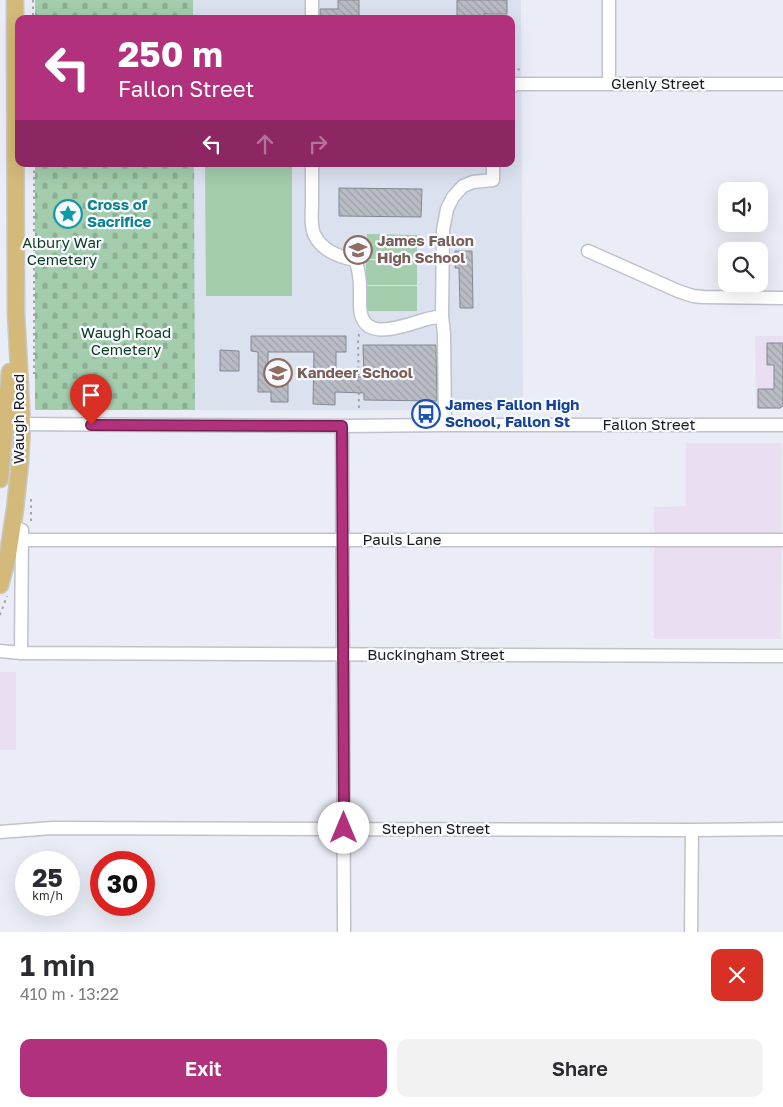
<!DOCTYPE html>
<html lang="en">
<head>
<meta charset="utf-8">
<style>
  :root { --surface:#fff; --page:#f2f2f3; --text:#2b2b33; --muted:#7c7c81; --accent:#b1317c }
  body { margin:0; font-family:"Golos Text",sans-serif; background:var(--page); color:var(--text); height:100vh; display:flex; flex-direction:column; font-size:19px; white-space:nowrap }
  * { box-sizing:border-box; margin:0 }
  p { font-size:16px; color:var(--muted) }
  .icon { flex:none; width:28px; height:28px; fill:none; stroke:currentColor; stroke-width:2; stroke-linecap:round; stroke-linejoin:round }
  .map { position:relative; height:932px; overflow:hidden }
  .panel { display:flex; flex-direction:column; background:var(--surface); flex:1 }
  .panel>* { flex:none }
  .banner { position:absolute; left:15px; top:15px; width:500px; height:152px; border-radius:10px; box-shadow:0 5px 20px #0002; background:#b1317c; color:#fff; overflow:hidden }
  .fabs { position:absolute; left:718px; top:182px; display:grid; gap:10px }
  .fabs a { display:grid; place-items:center; width:50px; height:50px; border-radius:10px; background:var(--surface); box-shadow:0 5px 20px #0002; font-size:25px }
  .speed { position:absolute; left:15px; top:851px; display:flex; gap:10px; font-size:25px; font-weight:700; text-align:center }
  .speed>* { display:grid; place-content:center; width:65px; height:65px; border-radius:50%; background:var(--surface); box-shadow:0 5px 20px #0002; line-height:1 }
  .speed small { font-size:12px; font-weight:400 }
  .speed .limit { border:8px solid #d22; background:#fff; color:#111 }
  .pin { position:absolute; display:grid; place-items:center; width:42px; height:42px; color:#fff; margin:-51px -21px; border-radius:50% 50% 50% 0; rotate:-45deg; box-shadow:0 0 5px #0007 }
  .pin .icon { rotate:45deg }
  .me { position:absolute; width:55px; margin:-28px; rotate:0deg; stroke-linejoin:round; filter:drop-shadow(0 0 4px #0008) }
  .turn { display:flex; align-items:center; gap:18px; height:105px; padding:0 20px; font-size:22px }
  .turn .icon { width:65px; height:65px; stroke-width:2.5 }
  .turn b { display:block; font-size:35px; line-height:42px }
  .lanes { display:flex; align-items:center; height:48px; padding:0 20px; background:#0003; justify-content:center; gap:25px; direction:ltr }
  .lanes .off { opacity:.35 }
  .round { display:grid; place-items:center; flex:none; width:52px; height:52px; border-radius:10px; background:var(--page) }
  .summary { display:flex; align-items:center; justify-content:space-between; height:85px; padding:0 20px }
  h1 { font-size:30px; font-weight:600; line-height:38px }
  .primary-button { display:flex; gap:10px; margin-top:auto; padding:10px 20px }
  .primary-button a { flex:1; height:58px; border-radius:10px; background:var(--accent); color:#fff; font-size:20px; font-weight:600; line-height:58px; text-align:center }
  .primary-button a+a { background:var(--page); color:var(--text) }
  .map>svg:first-child { display:block }
  .commercial { fill:#eadef3 }
  .built { fill:#dbe1ef }
  .grass { fill:#a3cdad }
  .cemetery { fill:url(#cemetery-stones) }
  .building { fill:url(#building-back-hatch); stroke:#85888f }
  .lines { fill:none; stroke-linecap:round; stroke-linejoin:round }
  .minor-casing { stroke:#bfc2ca; stroke-width:15 }
  .major-casing { stroke:#c8c8c9; stroke-width:19 }
  .path { stroke:#a1a4aa; stroke-width:2; stroke-dasharray:2.5 4; stroke-linecap:butt }
  .minor { stroke:#fff; stroke-width:12 }
  .major { stroke:#d4ba7a; stroke-width:16 }
  .route-casing { stroke:#732051; stroke-width:12 }
  .route { stroke:#b1317c; stroke-width:9 }
  .labels { text-anchor:middle; stroke-width:4.5; stroke-linejoin:round; paint-order:stroke }
  .street-label { font-size:15px; fill:#1a1b1e; stroke:#f8faff }
  .culture-label { font-size:15px; font-weight:bold; fill:#0d838f; stroke:#f8faff; text-anchor:start }
  .education-label { font-size:15px; font-weight:bold; fill:#785e54; stroke:#f8faff; text-anchor:start }
  .park-label { font-size:15px; fill:#0c3b1e; stroke:#f8faff }
  .transit-label { font-size:15px; font-weight:bold; fill:#164399; stroke:#f8faff; text-anchor:start }
</style>
</head>
<body>
<div class="map">
<svg width="783" height="932" viewBox="0 0 783 932">
  <defs>
    <pattern id="cemetery-stones" width="16" height="16" patternUnits="userSpaceOnUse" patternTransform="scale(1.25)"><rect width="16" height="16" fill="#a3cdad"/><path d="M2 7V4a2 2 0 0 1 4 0v3zM10 15v-3a2 2 0 0 1 4 0v3z" fill="#8caf94"/></pattern>
    <pattern id="building-back-hatch" width="6" height="6" patternUnits="userSpaceOnUse" patternTransform="scale(1.25)"><rect width="6" height="6" fill="#b9bcc4"/><path d="M-1 5l2 2M0 0l6 6M5-1l2 2" fill="none" stroke="#9ea1a8"/></pattern>
  </defs>
  <rect width="100%" height="100%" fill="#eaedf5"/>
  <path class="commercial" d="M755 336H783V406L781 409H756Z
    M686 443H782L781 639H654V507L686 506Z
    M0 672H16V750H0Z"/>
  <path class="built" d="M193 0H521L523 410H195L194 164H511V19H193Z"/>
  <path class="grass" d="M205 164H292V296H206Z
    M367 234 417 235V259H367Z
    M366 260 417 261V285H366Z
    M366 286H417V311H366Z"/>
  <path class="cemetery" d="M35 0H193V19H35Z
    M35 164H194L195 410H35Z"/>
  <path class="building" d="M338 0H359V19H320V9H338Z
    M457 0H507V14H484V19H457Z
    M339 188 422 189 421 217 339 216Z
    M455 251H472L473 308H460L459 268H455Z
    M251 336H346V352H336V376L364 377 363 345H436L437 401 364 400V393L335 392V405L313 404 314 352H268V369H288V402H271V392H258V352L251 351Z
    M767 343H783V406L780 408H758V389H774V365H767Z
    M220 350 239 351V371H220Z"/>
  <g class="lines">
    <defs>
      <path id="minor" d="M609 0V84
        M312 19V0
        M511 87 516 84H783
        M312 164C312 177 312 190 312 203 312 213 310 224 314 234 321 250 339 257 355 260 361 274 360 291 360 306 361 345 405 325 427 319 432 318 437 317 442 316
        M588 251 678 291 693 296 703 297 783 298
        M13 424 342 426 445 425H783
        M445 425 444 334 442 316 443 230 447 209 453 197 463 186 473 182 493 180V164
        M342 426 344 932
        M12 526 22 530 21 653
        M22 540H783
        M0 651 21 653 783 656
        M0 832 52 828 692 830 783 829
        M691 932 692 830"/>
      <path id="major" d="M0 479 10 372
        M0 585 8 555 15 509 20 463 22 425 16 313 15 0"/>
    </defs>
    <use href="#minor" class="minor-casing"/>
    <use href="#major" class="major-casing"/>
    <path class="path" d="M33 0V19
      M511 68 522 70
      M34 164V374
      M359 334 358 340 359 411
      M31 521V496
      M0 615 7 596"/>
    <use href="#minor" class="minor"/>
    <use href="#major" class="major"/>
  </g>
  <g class="lines">
    <defs>
      <path id="route" d="M91 425 342 426 344 828"/>
    </defs>
    <use href="#route" class="route-casing"/>
    <use href="#route" class="route"/>
  </g>
  <defs>
    <symbol id="sight-ring" viewBox="-11 -11 22 22"><circle r="9.5" fill="#f8faff" stroke="#0f9aa8" stroke-width="1.5"/><path d="M0-6L1.8-2.2L6-1.7L2.9 1.2L3.7 5.4L0 3.3L-3.7 5.4L-2.9 1.2L-6-1.7L-1.8-2.2Z" fill="#0f9aa8"/></symbol>
    <symbol id="school-ring" viewBox="-11 -11 22 22"><circle r="9.5" fill="#f8faff" stroke="#8d6e63" stroke-width="1.5"/><path d="M0-5L7-2L0 1L-7-2ZM-4 1L0 2.5L4 1V4Q0 6-4 4Z" fill="#8d6e63"/></symbol>
    <symbol id="bus-ring" viewBox="-11 -11 22 22"><circle r="9.5" fill="#f8faff" stroke="#1a4fb4" stroke-width="1.5"/><path d="M-5-6H5V4H4V6H2V4H-2V6H-4V4H-5ZM-3.5-4V0h7V-4ZM-3.5 1.2v1.5H-2V1.2ZM2 1.2v1.5H3.5V1.2Z" fill="#1a4fb4"/></symbol>
  </defs>
  <g fill-rule="evenodd">
    <use href="#sight-ring" x="52" y="198" width="32" height="32"/>
    <use href="#school-ring" x="342" y="234" width="32" height="32"/>
    <use href="#school-ring" x="262" y="357" width="32" height="32"/>
    <use href="#bus-ring" x="410" y="398" width="32" height="32"/>
  </g>
  <g class="labels">
    <g class="street-label">
      <text x="658" y="89">Glenly Street</text>
      <text transform="translate(19 419) rotate(-90)" y="5">Waugh Road</text>
      <text x="649" y="430">Fallon Street</text>
      <text x="402" y="545">Pauls Lane</text>
      <text x="436" y="660">Buckingham Street</text>
      <text x="436" y="834">Stephen Street</text>
    </g>
    <g class="culture-label">
      <text x="87" y="210">Cross of<tspan x="87" dy="17">Sacrifice</tspan></text>
    </g>
    <g class="education-label">
      <text x="377" y="246">James Fallon<tspan x="377" dy="17">High School</tspan></text>
      <text x="297" y="378">Kandeer School</text>
    </g>
    <g class="park-label">
      <text x="62" y="248">Albury War<tspan x="62" dy="17">Cemetery</tspan></text>
      <text x="126" y="338">Waugh Road<tspan x="126" dy="17">Cemetery</tspan></text>
    </g>
    <g class="transit-label">
      <text x="445" y="410">James Fallon High<tspan x="445" dy="17">School, Fallon St</tspan></text>
    </g>
  </g>
</svg>
<div class="fabs">
<a><svg class="icon" aria-label="sound" viewBox="0 0 24 24"><path d="M4 9h4l5-4v14l-5-4H4zM17 9q2 3 0 6"/></svg></a>
<a><svg class="icon" aria-label="search" viewBox="0 0 24 24"><circle cx="10" cy="10" r="6"/><path d="M15 15l6 6"/></svg></a>
</div>
<div class="speed"><div>25<small>km/h</small></div><div class="limit">30</div></div>
<div class="pin" style="left:91px;top:425px;background:#d93025"><svg class="icon" aria-label="arrive" viewBox="0 0 24 24"><path d="M6 21V4h12l-3 4 3 4H6"/></svg></div>
<svg class="me" style="left:344px;top:828px" viewBox="-20 -20 40 40"><circle r="19" fill="#fff"/><path d="M0-13L10 11 0 6-10 11z" fill="#b1317c"/></svg>
<div class="banner">
<div class="turn"><svg class="icon" aria-label="left" viewBox="0 0 24 24"><path d="M17 20v-9H6M10 6l-5 5 5 5"/></svg><div><b>250 m</b>Fallon Street</div></div>
<div class="lanes"><svg class="icon" aria-label="left" viewBox="0 0 24 24"><path d="M17 20v-9H6M10 6l-5 5 5 5"/></svg><svg class="icon off" aria-label="ahead" viewBox="0 0 24 24"><path d="M12 20V5M6 11l6-6 6 6"/></svg><svg class="icon off" aria-label="right" viewBox="0 0 24 24"><path d="M7 20v-9h11M14 6l5 5-5 5"/></svg></div>
</div>
</div>
<section class="panel">
<div class="summary"><div><h1>1 min</h1><p>410 m · 13:22</p></div><a class="round" style="background:#d93025;color:#fff"><svg class="icon" aria-label="close" viewBox="0 0 24 24"><path d="M6 6l12 12M18 6L6 18"/></svg></a></div>
<div class="primary-button"><a>Exit</a><a>Share</a></div>
</section>
</body>
</html>
